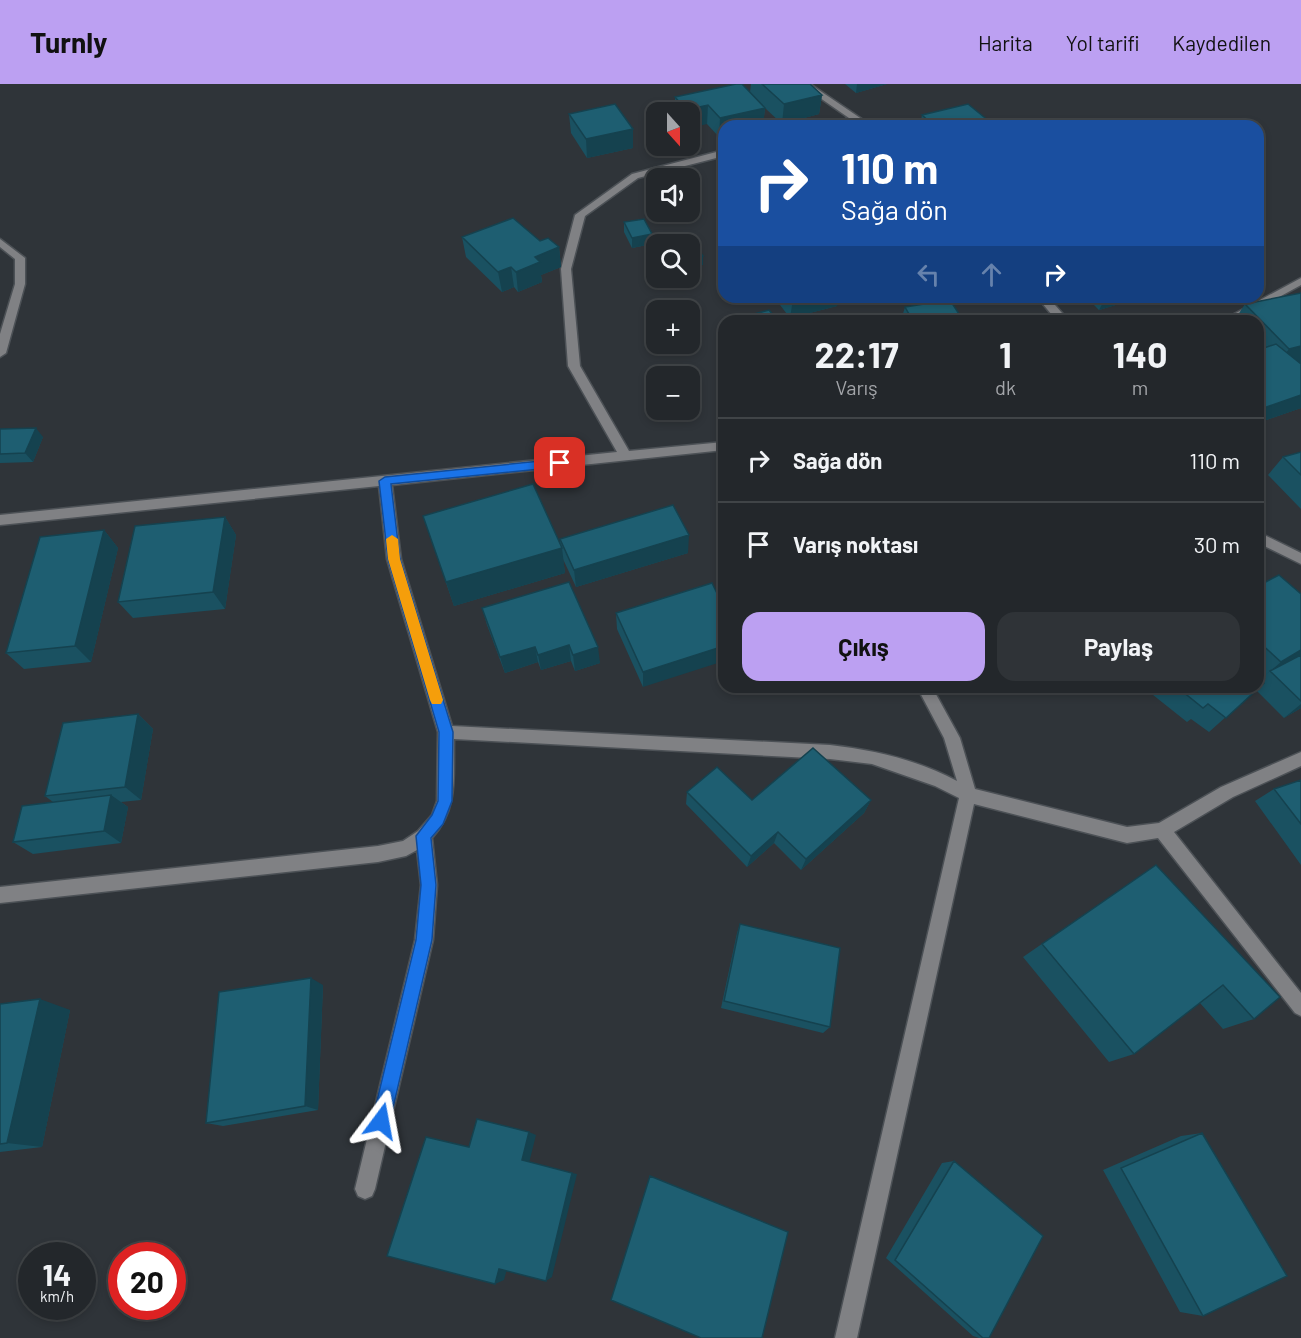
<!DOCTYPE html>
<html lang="tr">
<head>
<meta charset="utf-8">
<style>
  :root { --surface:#23272b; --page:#2f3337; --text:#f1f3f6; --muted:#a3a5a9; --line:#404447; --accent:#bca0f2 }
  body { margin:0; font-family:Barlow,sans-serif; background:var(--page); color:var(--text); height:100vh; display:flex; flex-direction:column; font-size:22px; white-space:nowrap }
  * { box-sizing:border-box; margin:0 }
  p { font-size:20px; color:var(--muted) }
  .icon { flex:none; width:33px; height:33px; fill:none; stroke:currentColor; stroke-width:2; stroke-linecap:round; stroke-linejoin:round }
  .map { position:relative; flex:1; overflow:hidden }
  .side { position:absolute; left:718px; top:231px; width:546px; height:378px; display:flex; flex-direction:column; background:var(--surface); border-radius:18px; box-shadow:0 3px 9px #0003,0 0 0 2px var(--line) }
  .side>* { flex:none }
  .hud { position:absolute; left:718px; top:36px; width:546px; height:183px; border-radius:18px; box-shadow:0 3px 9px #0003,0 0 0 2px var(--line); background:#1a4fa0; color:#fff; overflow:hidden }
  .needle { width:39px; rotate:159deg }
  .controls { position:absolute; left:646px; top:18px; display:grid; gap:12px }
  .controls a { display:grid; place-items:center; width:54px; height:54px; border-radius:12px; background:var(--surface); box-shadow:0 3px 9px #0003,0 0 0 2px var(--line); font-size:30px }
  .speed { position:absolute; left:18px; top:1158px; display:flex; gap:12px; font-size:30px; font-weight:700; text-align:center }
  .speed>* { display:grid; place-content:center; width:78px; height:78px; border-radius:50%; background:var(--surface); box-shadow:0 3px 9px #0003,0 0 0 2px var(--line); line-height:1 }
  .speed small { font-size:15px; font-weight:400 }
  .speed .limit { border:9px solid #d22; background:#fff; color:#111 }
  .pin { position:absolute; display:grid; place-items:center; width:51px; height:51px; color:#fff; margin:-26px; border-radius:12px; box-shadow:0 3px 9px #0006 }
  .me { position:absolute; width:66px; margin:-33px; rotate:13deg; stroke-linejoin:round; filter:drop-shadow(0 0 4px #0008) }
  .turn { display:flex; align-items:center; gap:21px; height:126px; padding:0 24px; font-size:27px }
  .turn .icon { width:78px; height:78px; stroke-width:2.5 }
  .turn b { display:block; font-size:42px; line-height:51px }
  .lanes { display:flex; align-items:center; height:57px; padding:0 24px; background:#0003; justify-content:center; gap:30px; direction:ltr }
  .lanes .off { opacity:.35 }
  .eta { display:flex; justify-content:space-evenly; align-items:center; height:102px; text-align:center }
  .eta b { font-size:36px; font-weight:700; line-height:42px }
  .cta { display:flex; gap:12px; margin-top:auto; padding:12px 24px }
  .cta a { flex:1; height:69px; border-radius:18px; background:var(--accent); color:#111; font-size:24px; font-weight:700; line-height:69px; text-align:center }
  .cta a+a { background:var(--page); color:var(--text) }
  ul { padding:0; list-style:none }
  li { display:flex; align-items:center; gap:18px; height:84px; padding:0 24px; border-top:2px solid var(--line) }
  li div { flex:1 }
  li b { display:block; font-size:22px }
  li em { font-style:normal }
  header { display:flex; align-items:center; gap:36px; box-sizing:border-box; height:84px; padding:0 30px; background:var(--accent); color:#111 }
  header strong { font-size:28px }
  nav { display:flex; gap:33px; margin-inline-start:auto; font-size:21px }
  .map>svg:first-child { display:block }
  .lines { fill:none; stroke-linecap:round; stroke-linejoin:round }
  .minor-casing { stroke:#4c5156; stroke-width:3 }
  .minor { fill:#808184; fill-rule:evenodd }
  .wall { fill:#1a5161 }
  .shaded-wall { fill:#15424f }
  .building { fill:#1e5e71; stroke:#15424f; stroke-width:1.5 }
  .route { fill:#1a73e8; stroke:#114b97; stroke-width:1.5 }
  .slow { fill:#f59e0b }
</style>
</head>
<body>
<header>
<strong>Turnly</strong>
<nav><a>Harita</a><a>Yol tarifi</a><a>Kaydedilen</a></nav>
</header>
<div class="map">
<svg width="1301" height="1254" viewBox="0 0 1301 1254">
  <rect width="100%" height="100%" fill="#2f3439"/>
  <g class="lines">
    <defs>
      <path id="minor" d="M800 0H810L872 42H861L855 38 841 42H825L849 34Z
        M724 66V72L638 94 585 132 571 185 580 282 629 367 724 358V366L392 401 401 475 452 642 830 661C874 666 918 676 957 697L944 654 917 603H932L960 654 975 705 1127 743 1159 739 1221 703 1301 668V682L1233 713 1174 748 1301 909V932L1295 929 1158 754 1127 759 974 720 857 1254H835L959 714 935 702 872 680 830 675 454 655C453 693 459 724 432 754L437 801 433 856 375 1105 372 1112 365 1115 358 1112 355 1105 415 856 421 801 417 766 406 772 378 778 0 819V803L378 762 403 757 418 747 432 731 437 717 438 648 387 475 379 402 0 441V431L617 368 568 282 561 185 575 131 632 90Z
        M0 155 25 174V200L6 269 0 273V250L15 200V175L0 163Z
        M1301 194V201L1235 237H1221Z
        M1037 213H1048L1069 237H1057Z
        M1258 448 1301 469V480L1258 459Z"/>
    </defs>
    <use href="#minor" class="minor-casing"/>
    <use href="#minor" class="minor"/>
  </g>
  <path class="wall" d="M751 0H810L822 11 819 30 782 40 765 24 763 42 719 53 707 40 690 28H675V13L750 8Z
    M845 0H887L856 9Z
    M569 30 633 45V64L587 74 571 49Z
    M922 31 995 42H920Z
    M624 138 652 160 632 164 624 148Z
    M462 153 540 157 559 163 561 183 541 191 542 198 518 208 514 203 502 208 466 173Z
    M1301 209 1300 279 1301 280V324L1258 339V237H1234L1245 220Z
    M774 213H839L837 222 790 234Z
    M1086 213H1132L1129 217 1099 226Z
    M905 223 959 230 957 237H904L902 233Z
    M0 345 43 353 33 378 0 379Z
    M1301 368V425L1268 391 1283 373Z
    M423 432 560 461V455L688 469 576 503 563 475 565 489 454 522Z
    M225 433 236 451 225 525 133 534 118 518Z
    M104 446 118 464 91 578 24 585 6 569Z
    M569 498 600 579 575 587 571 577 541 586 538 578 505 589 487 541 482 524Z
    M1258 502 1301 510V624L1284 634 1256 606 1209 648 1191 635 1187 638 1143 603H1258L1260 596 1263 592V593L1258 589Z
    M724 524 643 603 617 545 616 529Z
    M138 630 153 645 141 716 121 718 128 723 121 759 33 770 13 758 53 718 45 712Z
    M1301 696V781L1255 717 1274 705Z
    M687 708 752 716H871L864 729 801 786 774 759 747 783 686 720Z
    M1156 781 1254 935 1223 945 1200 919 1134 970 1109 978 1023 873Z
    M740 840 830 943 823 949 721 924 737 849Z
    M323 901 318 1026 223 1042 206 1039Z
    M0 920 70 926 42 1063 0 1068Z
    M1202 1049 1203 1232 1180 1228 1103 1086 1181 1052Z
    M954 1077 989 1254H979L973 1252 886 1174 942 1079Z"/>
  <path class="shaded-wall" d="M857 0H887L856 9Z
    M822 11 819 30 782 40 784 20Z
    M708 21 707 40 690 44V28H686V26Z
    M765 24 763 42H724V52L719 53 720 34Z
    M633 45V64L587 74 586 55Z
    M652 150V160L632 164V154Z
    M559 163 561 183 541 191 542 198 518 208 516 188 535 173Z
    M703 172V181L690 184V175Z
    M511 183 514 203 502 208 498 188Z
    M800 213H839L837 222 790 234 793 215Z
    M1106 213H1132L1129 217 1099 226Z
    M959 230 957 237H913Z
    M1301 262V279L1275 284 1289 265Z
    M1301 311V324L1258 339V326Z
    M36 344 43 353 33 378 25 369Z
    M225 433 236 451 225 525 213 508Z
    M104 446 118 464 91 578 75 562Z
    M689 451 688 469 576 503 574 486Z
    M562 464 565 489 454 522 446 498Z
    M569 561 571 577 541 586 538 571Z
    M724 562V577L643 603V588Z
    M535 563 538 578 505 589 500 573Z
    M598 563 600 579 575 587 573 571Z
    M1301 566V571L1270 587 1263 593 1281 578Z
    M1301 620V624L1284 634Z
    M138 630 153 645 141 716 125 703Z
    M111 711 128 723 121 759 104 747Z
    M871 716 864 729 801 786 806 775Z
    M778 748 774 759 747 783 751 772Z
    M311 894 323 901 318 1026 305 1022Z
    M40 915 70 926 42 1063 7 1059Z
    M529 1048 536 1051 529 1079 522 1076Z
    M572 1089 577 1090 552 1193 546 1197Z
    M508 1181 504 1196 495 1200 499 1185Z"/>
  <path class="building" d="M736 0H742L765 24 720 34 708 21 686 26 675 13Z
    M762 0H810L822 11 784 20Z
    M615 20 633 45 586 55 569 30Z
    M968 20 995 42H934L922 31Z
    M872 38 876 42H856Z
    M513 134 540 157 548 154 559 163 535 173 540 178 516 188 511 183 498 188 462 153Z
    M644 135 652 150 632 154 624 138Z
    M696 162 703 172 690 175V164Z
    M1301 209V262L1289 265 1245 220Z
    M950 216 959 230 913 237 905 223Z
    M769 226 778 237 732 236Z
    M1276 260 1301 280V311L1258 326V266Z
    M36 344 25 369 0 370V345Z
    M1301 368V391L1283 373Z
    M533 400 562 464 446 498 423 432Z
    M673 421 689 451 574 486 560 455Z
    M225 433 213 508 118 518 135 442Z
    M104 446 75 562 6 569 40 453Z
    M1279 491 1301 510V566L1281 578 1258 557V502Z
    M569 498 598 563 573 571 569 561 538 571 535 563 500 573 482 524Z
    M712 499 724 524V562L643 588 616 529Z
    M1301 571V617L1270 587Z
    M1258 595 1264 599 1226 634 1208 620 1203 624 1177 603H1258Z
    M138 630 125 703 45 712 63 639Z
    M813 664 871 716 806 775 778 748 751 772 687 708 717 683 752 716Z
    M1301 696V740L1274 705Z
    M111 711 104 747 13 758 22 722Z
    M1156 781 1280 913 1254 935 1223 901 1134 970 1042 860Z
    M740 840 840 864 830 943 724 917Z
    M311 894 305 1022 206 1039 219 908Z
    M40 915 7 1059 0 1060V920Z
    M477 1035 529 1048 522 1076 572 1089 546 1197 499 1185 495 1200 387 1172 426 1053 469 1063Z
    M1202 1049 1287 1192 1203 1232 1121 1084Z
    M954 1077 1043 1152 989 1254H983L895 1176Z
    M650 1092 788 1148 762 1254H701L611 1216Z"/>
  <path class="route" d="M560 375 566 379 560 383 391 400 400 475 453 648 452 717 443 740 431 754 436 801 432 856 390 1037 387 1043 381 1046 375 1043 372 1037 416 856 421 801 416 752 432 731 438 717 439 648 388 475 379 397 385 393Z"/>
  <path class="slow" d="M392 451 398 455 400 475 443 616 441 620H432L430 616 388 475 386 455Z"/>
</svg>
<div class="controls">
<a><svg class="needle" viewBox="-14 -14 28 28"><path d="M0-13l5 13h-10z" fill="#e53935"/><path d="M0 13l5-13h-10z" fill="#a3a5a9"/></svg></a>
<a><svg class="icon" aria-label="sound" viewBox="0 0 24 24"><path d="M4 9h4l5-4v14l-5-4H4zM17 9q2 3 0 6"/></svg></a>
<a><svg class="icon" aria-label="search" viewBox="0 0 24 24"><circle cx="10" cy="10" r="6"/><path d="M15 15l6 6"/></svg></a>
<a>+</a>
<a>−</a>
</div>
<div class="speed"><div>14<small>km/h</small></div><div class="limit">20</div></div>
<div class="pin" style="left:560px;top:379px;background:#d93025"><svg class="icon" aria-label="arrive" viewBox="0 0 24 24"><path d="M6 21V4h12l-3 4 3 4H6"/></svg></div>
<svg class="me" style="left:381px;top:1037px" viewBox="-20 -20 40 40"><path d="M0-17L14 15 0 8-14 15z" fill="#1a73e8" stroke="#fff" stroke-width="4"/></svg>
<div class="hud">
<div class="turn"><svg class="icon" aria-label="right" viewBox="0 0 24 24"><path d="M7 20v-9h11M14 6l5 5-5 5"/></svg><div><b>110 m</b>Sağa dön</div></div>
<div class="lanes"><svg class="icon off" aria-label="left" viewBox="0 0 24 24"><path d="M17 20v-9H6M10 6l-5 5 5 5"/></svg><svg class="icon off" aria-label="ahead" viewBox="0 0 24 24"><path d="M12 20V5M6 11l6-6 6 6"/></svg><svg class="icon" aria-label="right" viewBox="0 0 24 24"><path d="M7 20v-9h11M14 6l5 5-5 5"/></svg></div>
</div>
<section class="side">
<div class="eta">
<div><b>22:17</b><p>Varış</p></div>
<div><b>1</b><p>dk</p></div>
<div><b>140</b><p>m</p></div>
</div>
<ul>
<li><svg class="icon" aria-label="right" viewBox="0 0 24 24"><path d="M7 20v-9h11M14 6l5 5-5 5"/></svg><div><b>Sağa dön</b></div><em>110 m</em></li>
<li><svg class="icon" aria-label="arrive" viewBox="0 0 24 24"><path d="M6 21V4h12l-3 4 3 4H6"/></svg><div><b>Varış noktası</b></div><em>30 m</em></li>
</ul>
<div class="cta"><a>Çıkış</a><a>Paylaş</a></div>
</section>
</div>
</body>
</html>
